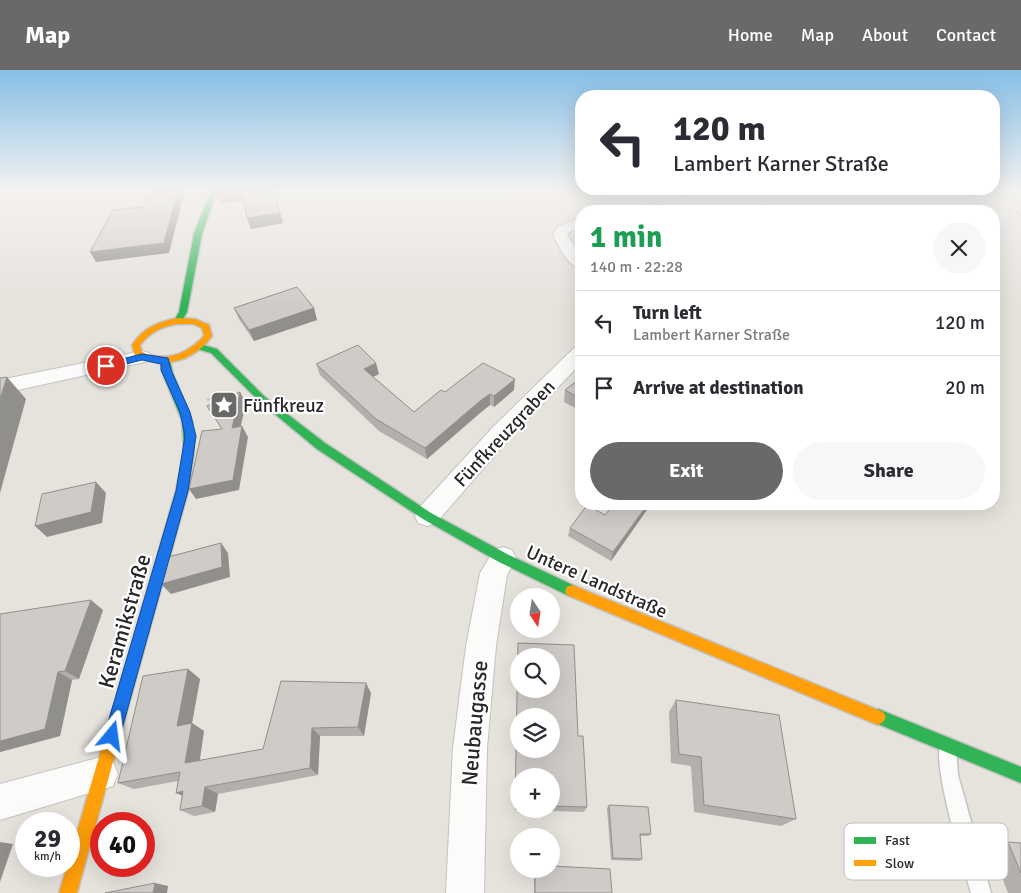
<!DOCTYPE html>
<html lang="en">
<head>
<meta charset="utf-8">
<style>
  :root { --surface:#fff; --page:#f7f7f7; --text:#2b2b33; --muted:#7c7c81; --line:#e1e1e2; --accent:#6a6967 }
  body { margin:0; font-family:Signika,sans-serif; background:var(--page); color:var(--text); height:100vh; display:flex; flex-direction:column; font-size:19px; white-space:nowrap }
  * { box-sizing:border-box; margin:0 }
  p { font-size:16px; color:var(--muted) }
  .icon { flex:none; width:28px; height:28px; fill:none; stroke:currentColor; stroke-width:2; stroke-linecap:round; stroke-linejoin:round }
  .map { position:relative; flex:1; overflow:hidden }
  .drawer { position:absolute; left:575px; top:135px; width:425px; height:305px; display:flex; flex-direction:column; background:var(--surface); border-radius:20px; box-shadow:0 5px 20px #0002 }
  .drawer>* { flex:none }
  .hud { position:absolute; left:575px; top:20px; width:425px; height:105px; border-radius:20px; box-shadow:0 5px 20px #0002; background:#fff; color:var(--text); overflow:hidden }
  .needle { width:32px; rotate:168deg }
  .fabs { position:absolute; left:510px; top:518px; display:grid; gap:10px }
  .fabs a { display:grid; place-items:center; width:50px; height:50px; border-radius:50%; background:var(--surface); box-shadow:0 5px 20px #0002; font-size:25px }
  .speed { position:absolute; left:15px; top:742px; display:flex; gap:10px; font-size:25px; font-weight:700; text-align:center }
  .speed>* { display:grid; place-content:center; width:65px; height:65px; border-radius:50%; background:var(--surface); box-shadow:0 5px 20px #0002; line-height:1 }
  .speed small { font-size:12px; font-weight:400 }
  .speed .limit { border:8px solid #d22; background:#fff; color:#111 }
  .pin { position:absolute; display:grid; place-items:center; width:42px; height:42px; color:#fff; margin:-21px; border:2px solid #fff; border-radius:50%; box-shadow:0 1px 5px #0007 }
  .me { position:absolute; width:55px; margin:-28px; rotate:16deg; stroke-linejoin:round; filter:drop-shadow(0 0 4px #0008) }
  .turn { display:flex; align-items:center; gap:18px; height:105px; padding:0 15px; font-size:22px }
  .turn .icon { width:65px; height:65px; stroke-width:2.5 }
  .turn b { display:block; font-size:35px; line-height:42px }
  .round { display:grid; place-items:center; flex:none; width:52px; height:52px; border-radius:26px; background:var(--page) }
  .head { display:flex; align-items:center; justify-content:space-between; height:85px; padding:0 15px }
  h1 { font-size:30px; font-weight:700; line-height:38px; color:#1e9e55 }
  .button { display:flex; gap:10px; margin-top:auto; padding:10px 15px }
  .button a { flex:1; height:58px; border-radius:30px; background:var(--accent); color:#fff; font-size:20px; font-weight:700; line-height:58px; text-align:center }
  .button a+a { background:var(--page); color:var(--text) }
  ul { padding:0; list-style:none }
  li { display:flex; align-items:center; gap:15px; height:65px; padding:0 15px; border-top:1px solid var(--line) }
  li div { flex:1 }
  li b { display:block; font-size:19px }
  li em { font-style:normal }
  header { display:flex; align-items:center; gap:30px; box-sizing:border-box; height:70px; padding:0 25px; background:var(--accent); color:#fff }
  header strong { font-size:24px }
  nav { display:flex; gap:28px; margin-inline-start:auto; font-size:18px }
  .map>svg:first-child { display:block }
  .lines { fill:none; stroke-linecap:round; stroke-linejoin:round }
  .lane-casing { stroke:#c4c2c2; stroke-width:3 }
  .street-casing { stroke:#c4c2c2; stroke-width:2 }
  .fast-casing { stroke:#c4c2c2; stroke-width:3 }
  .slow-casing { stroke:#c4c2c2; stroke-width:3 }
  .path-far1 { stroke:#c4c3c2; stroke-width:2; stroke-dasharray:2.5 2; stroke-linecap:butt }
  .path { stroke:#c4c3c2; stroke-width:2.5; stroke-dasharray:3 2; stroke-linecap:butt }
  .lane { fill:#fbfbfa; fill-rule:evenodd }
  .street { fill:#fbfbfa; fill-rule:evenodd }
  .fast { fill:#30b455; fill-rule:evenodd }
  .slow { fill:#ff9f0a; fill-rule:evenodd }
  .wall { fill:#b2afac; fill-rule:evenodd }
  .shaded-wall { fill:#918f8c }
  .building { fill:#cfccc8; stroke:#918f8c; fill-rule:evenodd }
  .route { fill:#1a73e8; stroke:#114b97 }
  .labels { text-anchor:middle; stroke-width:4.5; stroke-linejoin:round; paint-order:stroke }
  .poi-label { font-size:19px; fill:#282828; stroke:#fff; text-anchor:start }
  .street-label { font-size:19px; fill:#282828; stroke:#fff }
  .near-street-label { font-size:22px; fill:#282828; stroke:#fff }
  .key { fill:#fff; stroke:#bebebe; stroke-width:1 }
  .key-label { font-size:14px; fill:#282828 }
</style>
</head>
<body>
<header>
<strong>Map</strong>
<nav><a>Home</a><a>Map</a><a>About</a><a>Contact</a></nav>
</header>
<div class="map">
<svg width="1021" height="823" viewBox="0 0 1021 823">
  <rect width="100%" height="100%" fill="#e6e3dd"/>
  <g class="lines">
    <defs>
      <path id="lane" d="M947 668 953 671 956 677 958 705 991 823H971C963 794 931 694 941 671Z"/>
      <path id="street" d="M581 148V157L568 163 567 165 581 185V199C567 195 559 177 553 165L557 157Z
        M581 276V293L509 369 436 453 427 456 418 453 415 446 418 439 493 357 574 278Z
        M142 281 149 283 152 287 149 291 0 324V310Z
        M503 477 512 480 516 488 507 505 496 576 487 678 484 823H446L453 678 466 576 480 503 494 480Z
        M101 687 113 692 118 704 113 716 0 750V714Z"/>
      <path id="fast" d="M211 120H217L202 164 187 242 181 253H175L174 251 179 242 194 164Z
        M200 274 217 279 265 327 325 373 431 443 507 484 577 517 579 521 577 525 572 527 567 525 499 492 423 449 317 379 259 331 211 283 197 279 196 277Z
        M165 287 170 290 173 304 192 351 194 381 188 421 131 626 129 631 124 633 119 631 117 626 176 421 184 381 182 351 163 304 160 290Z
        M878 639 1021 697V713L873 652 870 647 873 642Z"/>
      <path id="slow" d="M178 248 195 249 209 255 212 266C193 292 164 299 135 286L132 275C143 258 158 252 178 248ZM178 254H193L202 258 204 266C187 284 166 293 142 282L140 275C150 262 163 256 178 254Z
        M572 515 883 642 886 647 883 652 878 655 567 525 565 521 567 517Z
        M124 619 129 621 131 626 77 823H59L67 796H69V789L117 626 119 621Z"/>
    </defs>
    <use href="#lane" class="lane-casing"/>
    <use href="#street" class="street-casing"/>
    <use href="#fast" class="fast-casing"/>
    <use href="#slow" class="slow-casing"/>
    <path class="path-far1" d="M962 120 1021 145
      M617 141 711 120"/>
    <path class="path" d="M207 330 224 324"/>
    <use href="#lane" class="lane"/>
    <use href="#street" class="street"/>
    <use href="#fast" class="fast"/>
    <use href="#slow" class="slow"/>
  </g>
  <path class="wall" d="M216 120H277L274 121 283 153 251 159 247 148 244 131 220 133 216 123Z
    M234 238H314L317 250 254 271 239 249Z
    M316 294 379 304 373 307 414 342 445 322 514 320 494 337 490 335 480 343 427 389 379 361 320 305Z
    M581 308V341L564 332 565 320Z
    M614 434H651L611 491 568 466 570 458 605 445Z
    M103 540 79 609 72 610 60 666 0 682V544Z
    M518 573 578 666 587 737 584 742 515 740ZM519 706H551V739H519Z
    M188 599 200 609 192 653 204 661 200 690 263 679 371 623 364 666H320L318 705 218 724 215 742 194 746 180 740 182 725 176 723 178 711 134 719 118 713Z
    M676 630 796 749 781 756 694 742 691 696 671 693 669 642Z
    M609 735 651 764 648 766H640L642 789 640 791 611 790 607 738Z
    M1008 772 1021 773V823H1008L990 776Z
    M534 799H551L612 823H534Z"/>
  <path class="shaded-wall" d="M178 120H185L169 183 96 192 90 182Z
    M274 120H277L274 121 283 153 251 159 247 148Z
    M314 238 317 250 254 271 249 260Z
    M376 293 379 304 366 310 364 299Z
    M7 307 26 329 0 423V329Z
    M515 309 514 320 494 337V326Z
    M240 322 246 333 238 368 232 358Z
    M490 324V335L480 343 427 389 425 378 480 331Z
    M242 356 248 367 239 420 196 429 189 419Z
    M96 412 106 423 102 453 47 467 35 456Z
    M648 434H651L611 491 613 482Z
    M221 473 228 483 230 507 171 524 161 514Z
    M91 530 103 540 79 609 65 601Z
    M188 599 200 609 190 664 177 656Z
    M58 602 72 610 60 666 0 682V671Z
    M366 613 371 623 364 666 358 657Z
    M192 653 204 661 198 700 185 693Z
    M312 658 320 666 318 705 310 698Z
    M205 717 218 724 215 742 202 736Z
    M183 721 190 729 176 723Z
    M0 772 13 774 0 812Z
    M155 813 168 816 167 823H153Z"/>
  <path class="building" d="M152 120H178L164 173 90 182 113 140 143 137Z
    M216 120H274L280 143 247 148 242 121 216 123Z
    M297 217 314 238 249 260 234 238Z
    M358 275 376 293 364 299 414 342 441 320 445 322 483 293 515 309 494 326 490 324 480 331 425 378 376 349 316 294Z
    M7 307 0 329V308Z
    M581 308V329L565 320Z
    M240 322 232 358 242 356 233 410 189 419 202 361 222 359 207 336Z
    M96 412 91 442 35 456 42 424Z
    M614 434H648L613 482 570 458 587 435 605 445Z
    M221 473 222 497 161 514 168 487Z
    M91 530 65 601 58 602 45 659 0 671V544Z
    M518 573 574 575 578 666H583L587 737 551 736V706H519V735H515ZM519 586H551V619H519ZM519 646H551V679H519Z
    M188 599 177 656 192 653 185 693 263 679 281 611 366 613 358 657 312 658 310 698 205 717 202 736 180 740 183 721 176 723 180 702 118 713 143 606Z
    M676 630 779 645 796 749 704 735 701 687 679 684Z
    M609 735 648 737 651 764H640L642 789 613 788Z
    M1008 772 1021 773V803Z
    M551 796 610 799 612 823H535V799H551Z
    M155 813 153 823H105Z"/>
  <linearGradient id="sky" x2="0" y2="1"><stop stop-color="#86bee7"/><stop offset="0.51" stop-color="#f4f2f0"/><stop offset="1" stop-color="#f4f2f0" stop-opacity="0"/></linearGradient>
  <rect width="1021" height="235" fill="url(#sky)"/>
  <path class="route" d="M142 284 168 288 171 300 190 342 196 366 188 421 120 666 118 672 112 674 107 672 104 666 176 421 185 366 180 342 161 300V294L142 290 106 299 101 296 102 294Z"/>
  <defs>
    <symbol id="sight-square" viewBox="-11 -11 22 22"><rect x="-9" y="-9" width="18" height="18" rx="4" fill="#6a6967" stroke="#fff"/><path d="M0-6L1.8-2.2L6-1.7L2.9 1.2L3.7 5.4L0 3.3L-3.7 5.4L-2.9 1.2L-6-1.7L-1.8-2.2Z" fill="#fff"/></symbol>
  </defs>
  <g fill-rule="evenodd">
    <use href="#sight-square" x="208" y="319" width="32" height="32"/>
  </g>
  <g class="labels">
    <g class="poi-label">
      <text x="243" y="342">Fünfkreuz</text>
    </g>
    <g class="street-label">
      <text transform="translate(504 363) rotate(-47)" y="7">Fünfkreuzgraben</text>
      <text transform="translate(597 511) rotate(24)" y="7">Untere Landstraße</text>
    </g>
    <g class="near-street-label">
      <text transform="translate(124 551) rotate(-74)" y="8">Keramikstraße</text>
      <text transform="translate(474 653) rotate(-85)" y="8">Neubaugasse</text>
    </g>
  </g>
  <rect x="844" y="753" width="164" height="57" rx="8" class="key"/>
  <rect x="854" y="767" width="22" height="7" fill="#30b455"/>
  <rect x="854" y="790" width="22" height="6" fill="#ff9f0a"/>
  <g class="key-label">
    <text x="885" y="775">Fast</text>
    <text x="885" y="798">Slow</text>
  </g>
</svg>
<div class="fabs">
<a><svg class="needle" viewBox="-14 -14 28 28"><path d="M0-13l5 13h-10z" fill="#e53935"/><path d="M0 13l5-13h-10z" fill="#7c7c81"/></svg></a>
<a><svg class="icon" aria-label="search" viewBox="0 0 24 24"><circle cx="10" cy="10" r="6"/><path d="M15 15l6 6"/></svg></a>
<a><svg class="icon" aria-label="layers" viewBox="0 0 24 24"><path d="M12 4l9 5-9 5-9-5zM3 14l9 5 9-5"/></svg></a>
<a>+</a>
<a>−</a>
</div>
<div class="speed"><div>29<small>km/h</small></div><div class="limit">40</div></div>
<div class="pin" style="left:106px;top:296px;background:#d93025"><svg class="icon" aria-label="arrive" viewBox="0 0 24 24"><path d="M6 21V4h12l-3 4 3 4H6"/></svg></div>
<svg class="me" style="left:112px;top:666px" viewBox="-20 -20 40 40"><path d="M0-17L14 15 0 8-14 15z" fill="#1a73e8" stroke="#fff" stroke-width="4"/></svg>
<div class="hud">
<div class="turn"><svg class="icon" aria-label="left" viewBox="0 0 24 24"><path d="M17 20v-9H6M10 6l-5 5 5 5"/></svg><div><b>120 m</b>Lambert Karner Straße</div></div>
</div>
<section class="drawer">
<div class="head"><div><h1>1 min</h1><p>140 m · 22:28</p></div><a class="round"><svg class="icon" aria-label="close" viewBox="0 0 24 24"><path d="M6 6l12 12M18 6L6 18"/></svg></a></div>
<ul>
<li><svg class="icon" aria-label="left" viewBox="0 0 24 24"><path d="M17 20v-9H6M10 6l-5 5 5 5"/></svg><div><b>Turn left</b><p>Lambert Karner Straße</p></div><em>120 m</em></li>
<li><svg class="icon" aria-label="arrive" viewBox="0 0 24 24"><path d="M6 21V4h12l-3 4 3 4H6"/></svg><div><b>Arrive at destination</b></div><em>20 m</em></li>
</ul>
<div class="button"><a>Exit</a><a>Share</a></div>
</section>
</div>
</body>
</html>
